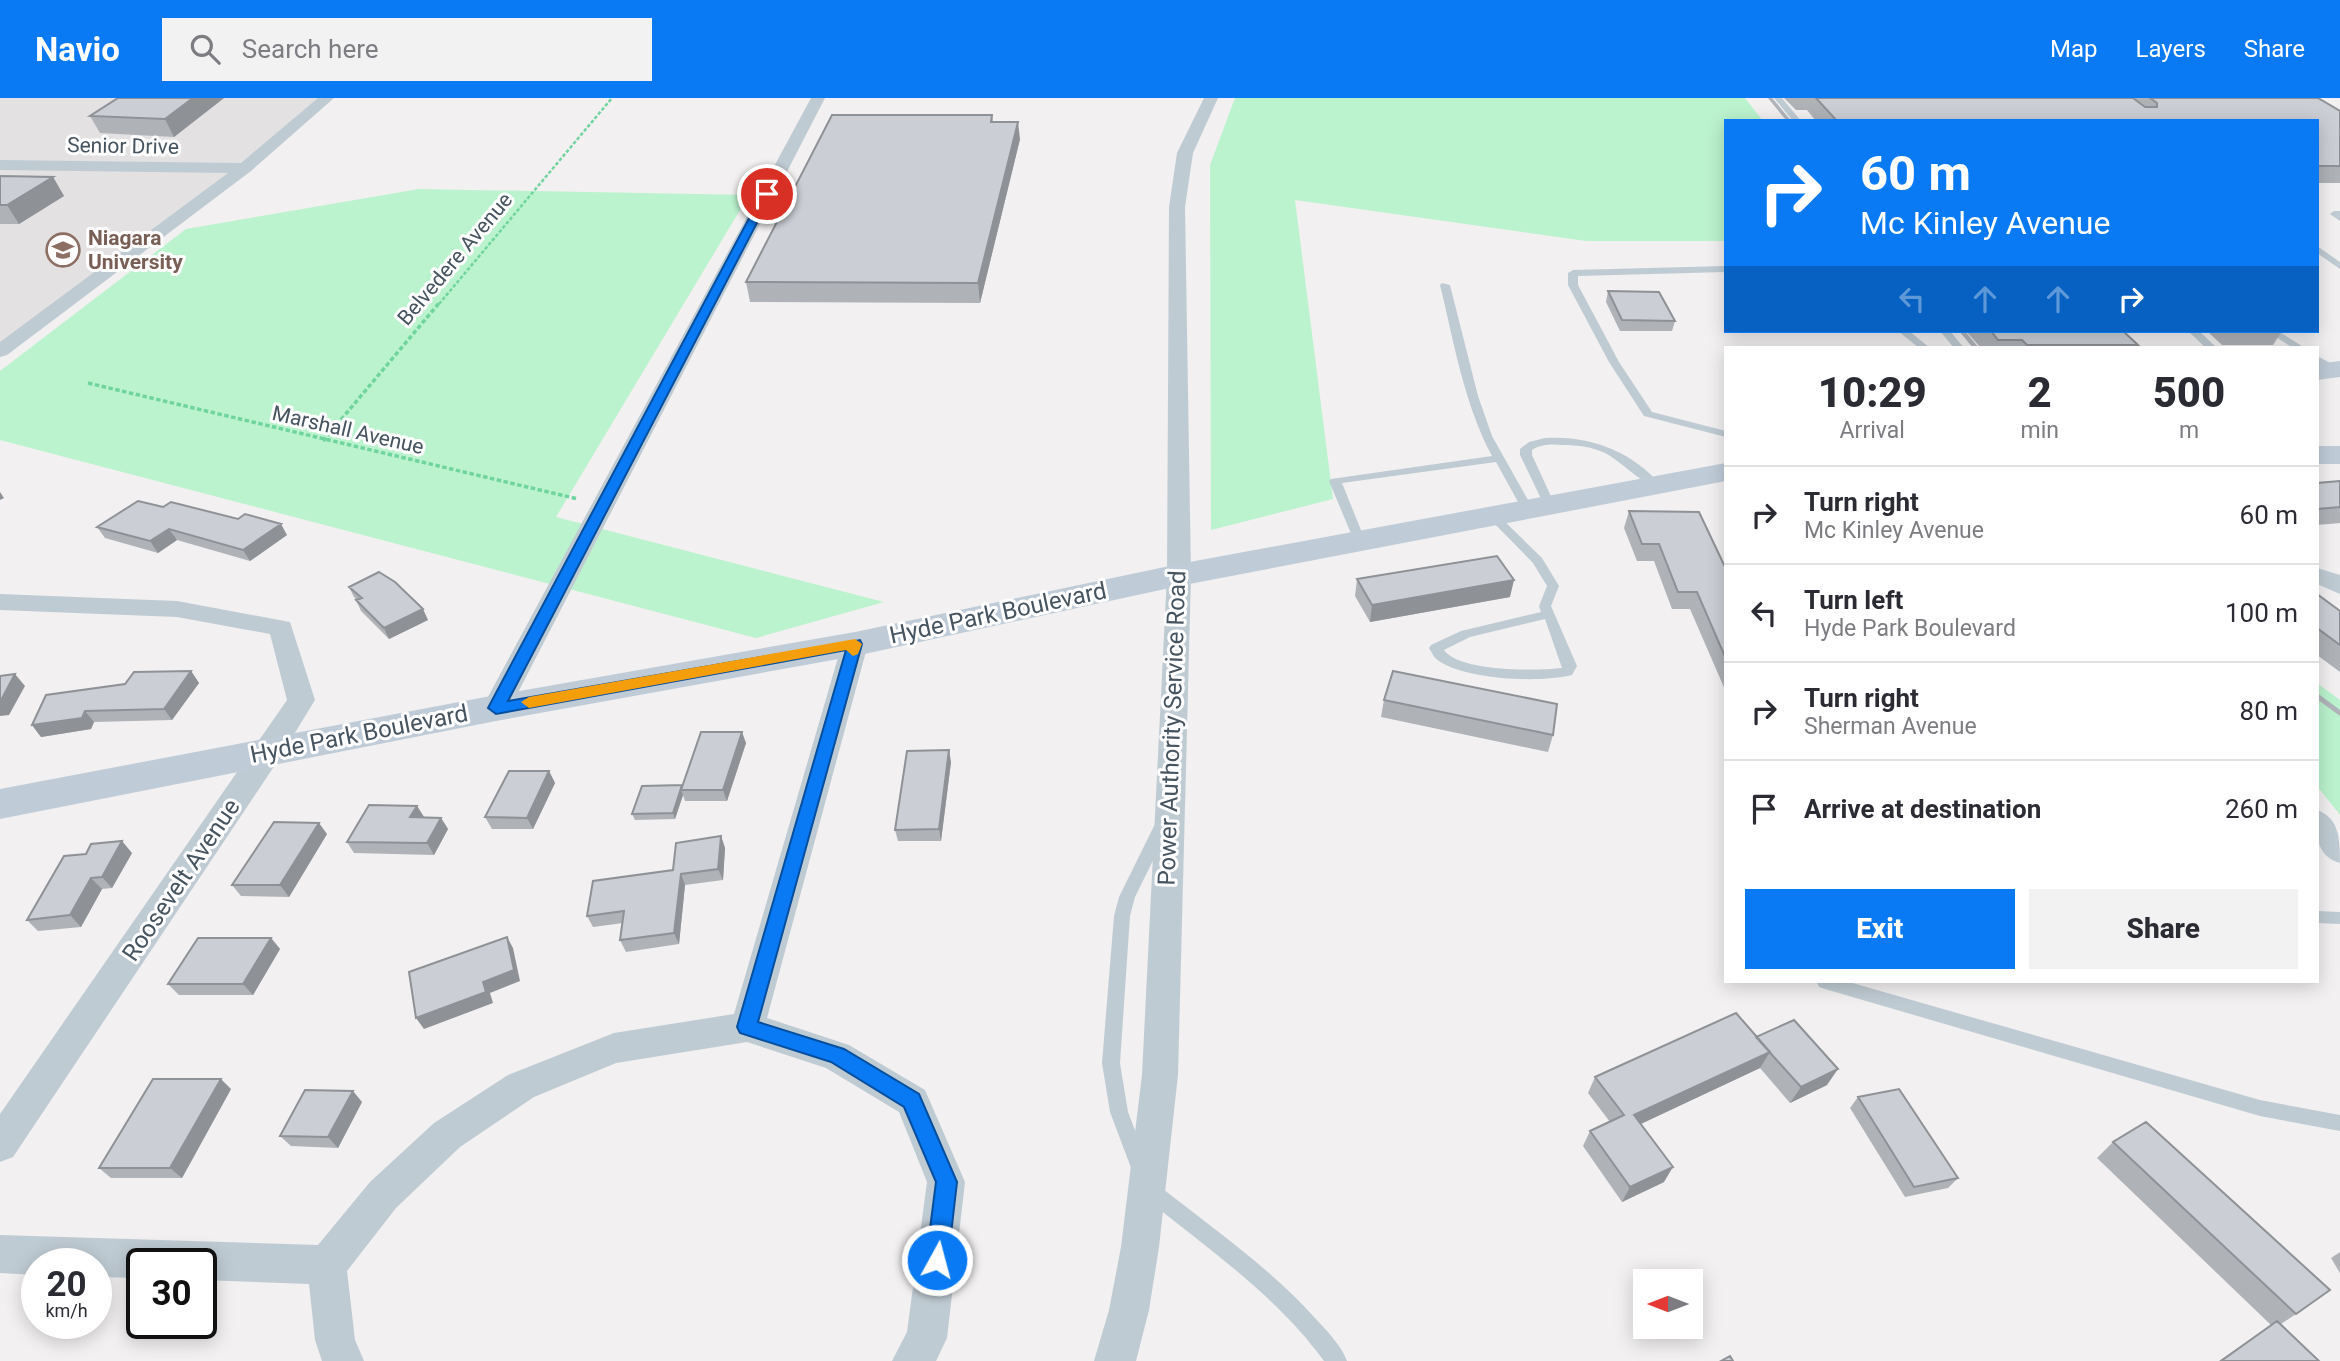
<!DOCTYPE html>
<html lang="en">
<head>
<meta charset="utf-8">
<style>
  :root { --surface:#fff; --page:#f2f2f3; --text:#2b2b33; --muted:#7c7c81; --line:#e1e1e2; --accent:#097af3 }
  body { margin:0; font-family:Roboto,sans-serif; background:var(--page); color:var(--text); height:100vh; display:flex; flex-direction:column; font-size:26px; white-space:nowrap }
  * { box-sizing:border-box; margin:0 }
  p { font-size:23px; color:var(--muted) }
  .icon { flex:none; width:38px; height:38px; fill:none; stroke:currentColor; stroke-width:2; stroke-linecap:round; stroke-linejoin:round }
  .map { position:relative; flex:1; overflow:hidden }
  .side { position:absolute; left:1724px; top:248px; width:595px; height:637px; display:flex; flex-direction:column; background:var(--surface); border-radius:0px; box-shadow:0 4px 18px #0003 }
  .side>* { flex:none }
  .hud { position:absolute; left:1724px; top:21px; width:595px; height:214px; border-radius:0px; box-shadow:0 4px 18px #0003; background:#097af3; color:#fff; overflow:hidden }
  .needle { width:46px; rotate:270deg }
  .buttons { position:absolute; left:1633px; top:1171px; display:grid; gap:14px }
  .buttons a { display:grid; place-items:center; width:70px; height:70px; border-radius:0px; background:var(--surface); box-shadow:0 4px 18px #0003; font-size:35px }
  .speed { position:absolute; left:21px; top:1150px; display:flex; gap:14px; font-size:35px; font-weight:700; text-align:center }
  .speed>* { display:grid; place-content:center; width:91px; height:91px; border-radius:50%; background:var(--surface); box-shadow:0 4px 18px #0003; line-height:1 }
  .speed small { font-size:18px; font-weight:400 }
  .speed .limit { border:4px solid #111; border-radius:10px; background:#fff; color:#111 }
  .pin { position:absolute; display:grid; place-items:center; width:60px; height:60px; color:#fff; margin:-30px; border:4px solid #fff; border-radius:50%; box-shadow:0 2px 7px #0007 }
  .me { position:absolute; width:77px; margin:-38px; rotate:7deg; stroke-linejoin:round; filter:drop-shadow(0 0 5px #0008) }
  .turn { display:flex; align-items:center; gap:24px; height:147px; padding:0 21px; font-size:32px }
  .turn .icon { width:91px; height:91px; stroke-width:2.5 }
  .turn b { display:block; font-size:49px; line-height:60px }
  .lanes { display:flex; align-items:center; height:66px; padding:0 21px; background:#0003; justify-content:center; gap:35px; direction:ltr }
  .lanes .off { opacity:.35 }
  .eta { display:flex; justify-content:space-evenly; align-items:center; height:119px; text-align:center }
  .eta b { font-size:42px; font-weight:800; line-height:49px }
  .cta { display:flex; gap:14px; margin-top:auto; padding:14px 21px }
  .cta a { flex:1; height:80px; border-radius:0px; background:var(--accent); color:#fff; font-size:28px; font-weight:800; line-height:80px; text-align:center }
  .cta a+a { background:var(--page); color:var(--text) }
  ul { padding:0; list-style:none }
  li { display:flex; align-items:center; gap:21px; height:98px; padding:0 21px; border-top:2px solid var(--line) }
  li div { flex:1 }
  li b { display:block; font-size:26px }
  li em { font-style:normal }
  header { display:flex; align-items:center; gap:42px; box-sizing:border-box; height:98px; padding:0 35px; background:var(--accent); color:#fff }
  header strong { font-size:33px }
  nav { display:flex; gap:38px; margin-inline-start:auto; font-size:24px }
  .search { width:490px; height:63px; background:var(--page); display:flex; align-items:center; gap:18px; box-sizing:border-box; padding:0 24px; border-radius:0px; color:var(--muted); font-size:26px }
  .map>svg:first-child { display:block }
  .education { fill:#e4e1e2 }
  .green { fill:#bbf3ce }
  .lines { fill:none; stroke-linecap:round; stroke-linejoin:round }
  .path-far1 { stroke:#70d49e; stroke-width:2.5; stroke-dasharray:3.5 2; stroke-linecap:butt }
  .path { stroke:#70d49e; stroke-width:3.5; stroke-dasharray:4.5 2.5; stroke-linecap:butt }
  .lane { fill:#bfcbd3; fill-rule:evenodd }
  .street { fill:#bfcbd3; fill-rule:evenodd }
  .secondary { fill:#bfccd8; fill-rule:evenodd }
  .rail-far2 { stroke:#b1b5bb; stroke-width:3.5 }
  .rail-far1 { stroke:#b1b5bb; stroke-width:4.5 }
  .rail { stroke:#b1b5bb; stroke-width:5 }
  .wall { fill:#afb2b7 }
  .shaded-wall { fill:#8e9195 }
  .building { fill:#cbcfd5; stroke:#8e9195; stroke-width:2 }
  .route { fill:#097af3; stroke:#064f9e; stroke-width:2 }
  .slow { fill:#f59e0b }
  .labels { text-anchor:middle; stroke-width:6; stroke-linejoin:round; paint-order:stroke }
  .far-street-label { font-size:21px; fill:#46545f; stroke:#fff }
  .far-education-label { font-size:21px; font-weight:bold; fill:#785e54; stroke:#fff; text-anchor:start }
  .street-label { font-size:24px; fill:#46545f; stroke:#fff }
</style>
</head>
<body>
<header>
<strong>Navio</strong>
<div class="search"><svg class="icon" aria-label="search" viewBox="0 0 24 24"><circle cx="10" cy="10" r="6"/><path d="M15 15l6 6"/></svg>Search here</div>
<nav><a>Map</a><a>Layers</a><a>Share</a></nav>
</header>
<div class="map">
<svg width="2340" height="1263" viewBox="0 0 2340 1263">
  <rect width="100%" height="100%" fill="#f2f0f0"/>
  <path class="education" d="M0 0H319L253 57 0 246Z"/>
  <path class="green" d="M1235 0H1745L1763 23H1726L1725 143H1586L1295 102 1333 401 1211 432 1210 67Z
    M419 91 749 97 556 419 884 504 756 540 0 342V273L186 131Z
    M2317 585 2340 602V717L2317 688Z"/>
  <g class="lines">
    <path class="path-far1" d="M439 206 612 0"/>
    <path class="path" d="M88 285 578 401
      M323 343 440 204"/>
    <path class="lane" d="M1774 0H1782L1801 23H1793Z
      M2334 113H2340V123L2330 116Z
      M2317 148 2340 164V171L2317 155Z
      M1726 168V174L1578 178V187L1619 264 1652 314 1726 333V339L1644 318 1609 264 1568 187V175L1573 172Z
      M1442 185 1450 187 1478 298 1492 338 1533 411 1531 413H1523L1496 364 1342 385 1365 442 1363 445H1355L1329 383 1331 381 1492 358C1464 306 1454 244 1440 187Z
      M1898 233H1909L1930 250H1919Z
      M1940 233H1950L1964 250H1954Z
      M2188 233H2199L2217 250H2206Z
      M2267 233H2278L2305 250H2293Z
      M2317 258 2340 270V274H2332L2317 265Z
      M1545 340C1590 337 1631 353 1661 387L1659 389C1647 391 1620 362 1605 355 1592 349 1578 347 1563 347 1552 346 1541 346 1532 352V357L1555 407 1549 410 1545 409 1520 357V351L1529 344Z
      M1492 413 1496 415 1542 460 1559 488 1551 508 1577 568 1572 577C1540 585 1467 582 1439 563 1434 560 1432 555 1429 550L1431 547 1461 533 1541 514 1539 508 1547 488 1533 465 1488 419V415ZM1545 521 1562 570C1536 573 1460 574 1444 552L1470 539Z
      M1162 722 1167 724 1170 728 1135 799 1130 818 1120 965 1128 1014 1149 1069 1147 1075 1140 1078 1133 1075 1110 1014 1102 965 1114 818 1119 799 1154 728 1157 724Z
      M2317 813 2340 814V826L2317 825Z
      M1817 884H1849L2260 1002 2340 1017V1033L2260 1018 1825 891 1819 889Z
      M1151 1084 1158 1087C1211 1129 1269 1169 1315 1220 1327 1233 1341 1247 1347 1263H1324C1276 1197 1207 1150 1144 1099L1142 1093 1144 1087Z"/>
    <path class="street" d="M318 0H334L251 73 7 257 0 259V244L228 75 0 72V62L241 65Z
      M811 0H825L510 610 506 617 496 620 486 617 482 610Z
      M1204 0H1218L1193 55 1185 109 1191 477 1178 977 1159 1149 1149 1212 1136 1263H1094L1109 1212 1121 1149 1142 977 1167 477 1169 109 1177 55Z
      M2317 470 2340 477V496L2317 486Z
      M0 496 177 503 290 524 315 602 279 661 13 1059 0 1064V1016L287 602 270 536 177 519 0 512Z
      M855 537 864 540 868 546 767 920 849 947 925 992 965 1084 947 1240 936 1263H892L907 1234 927 1084 899 1014 826 970 747 944 616 965 534 999 460 1049 396 1110 347 1173 355 1242 364 1263H322L315 1242 309 1186 201 1182V1166H142V1180L96 1179V1166H37V1177L0 1175V1137L318 1147 370 1084 434 1025 508 977 614 935 734 916 842 546 846 540Z
      M2317 712C2340 720 2340 742 2340 765 2314 757 2317 735 2317 712Z"/>
    <path class="secondary" d="M2340 263V279L2317 282V266Z
      M2317 348H2340V366H2317Z
      M1726 365V383L1179 488 855 558 496 623 0 721V691L496 597 855 534 1179 466Z"/>
    <path class="rail-far2" d="M1770 0 1789 23"/>
    <path class="rail-far1" d="M1962 233 1976 250"/>
    <path class="rail" d="M2317 598 2340 615"/>
  </g>
  <path class="wall" d="M224 0 174 39 100 35 90 18Z
    M1784 0H2318L2340 13V85H2317V23H1816L1807 12H1796Z
    M992 17 993 24 1020 41 980 205 750 204 746 184Z
    M0 78 53 79 64 98 19 126H0Z
    M1608 193 1675 223 1672 233H1620L1606 204Z
    M1966 233H2123L2138 247 2136 250H1981Z
    M2207 233H2282L2273 247H2222Z
    M2340 383V425L2317 427V385Z
    M163 409 287 437 250 463 177 442 158 455 105 440 97 429Z
    M1629 413 1726 471V594L1690 511H1672L1654 463H1637L1624 430Z
    M1357 481 1510 499 1370 524 1355 498Z
    M349 489 428 522 389 541 361 513 356 502H357L354 499Z
    M2317 496 2340 513V574L2317 557Z
    M191 573 199 585 172 622 94 624 91 631 41 639 32 627 125 586Z
    M1384 602 1553 637 1548 654 1381 619Z
    M746 645 727 703H685L683 697 675 721 635 722 632 716 682 687Z
    M951 664 941 743H898L895 732Z
    M549 673 555 685 533 731H492L485 719Z
    M417 708 424 719 441 720 448 731 434 757 354 755 347 744Z
    M327 736 289 799 241 798 232 787Z
    M721 738 725 750 723 782 685 787 679 846 626 854 620 842 623 825 593 829 587 818 673 772Z
    M132 755 112 790 102 791 81 829 38 833 27 822 64 758Z
    M271 840 280 851 253 897H179L168 886Z
    M1756 939 1827 987 1790 1005 1760 970 1640 1026 1664 1084 1622 1104 1583 1048 1590 1033 1610 1024 1588 995 1595 979Z
    M231 991 182 1080H111L99 1070Z
    M1858 999 1958 1080 1948 1090 1905 1099 1850 1010Z
    M362 1004 338 1050 291 1048 280 1038Z
    M2113 1044 2296 1216 2281 1226 2319 1263H2219L2271 1227 2097 1060Z
    M2340 1154V1175L2331 1160Z"/>
  <path class="shaded-wall" d="M193 0H224L174 39 165 21Z
    M1018 24 1020 41 980 205 978 185Z
    M53 79 64 98 19 126 7 107Z
    M0 394 4 400 0 402Z
    M281 426 287 437 250 463 243 452Z
    M169 431 177 442 158 455 150 443Z
    M1514 482 1510 499 1370 524 1372 507Z
    M423 511 428 522 389 541 384 530Z
    M191 573 199 585 172 622 164 611Z
    M15 576 25 588 9 617 0 618V604Z
    M85 613 94 624 91 631 41 639 32 627Z
    M742 634 746 645 727 703 723 692Z
    M949 652 951 664 941 743 939 731Z
    M549 673 555 685 533 731 527 720Z
    M681 692 683 697 675 721 673 715Z
    M417 708 424 719H410Z
    M441 720 448 731 434 757 427 745Z
    M319 725 327 736 289 799 280 787Z
    M721 738 725 750 723 782 718 771Z
    M122 743 132 755 112 790 102 779Z
    M681 776 685 787 679 846 674 835Z
    M91 780 102 791 81 829 70 817Z
    M507 839 513 850 520 883 490 895 493 905 424 931 416 920 483 884Z
    M271 840 280 851 253 897 243 886Z
    M1770 954 1760 970 1626 1033 1634 1017Z
    M1838 971 1827 987 1790 1005 1801 989Z
    M221 981 231 991 182 1080 170 1070Z
    M353 993 362 1004 338 1050 328 1039Z
    M1673 1069 1664 1084 1622 1104 1630 1089Z"/>
  <path class="building" d="M118 0H193L165 21 90 18Z
    M1816 0H2133L2145 9H2157V5L2150 0H2318L2340 13V68H2317V23H1837Z
    M832 17H992L991 24H1018L978 185 746 184Z
    M0 78 53 79 7 107H0Z
    M1608 193 1659 194 1675 223 1622 222Z
    M1991 233H2123L2138 247H2027L2022 242H1998Z
    M2340 383V409L2317 411V385Z
    M138 403 163 409 171 404 238 421 245 416 281 426 243 452 169 431 150 443 97 429Z
    M1629 413 1699 414 1726 471V561L1697 494H1678L1659 446H1642Z
    M1497 458 1514 482 1372 507 1357 481Z
    M379 474 395 484 423 511 384 530 356 502 362 500 349 489Z
    M2317 496 2340 513V547L2317 530Z
    M191 573 164 611 85 613 82 620 32 627 46 597 125 586 134 574Z
    M1393 573 1557 606 1553 637 1384 602Z
    M15 576 0 604V578Z
    M701 634H742L723 692H681Z
    M949 652 939 731 895 732 907 653Z
    M509 673H549L527 720 485 719Z
    M682 687 673 715 632 716 642 688Z
    M369 707 417 708 410 719 441 720 427 745 347 744Z
    M274 724 319 725 280 787H232Z
    M721 738 718 771 681 776 674 835 620 842 624 813 587 818 593 783 673 772 676 745Z
    M122 743 102 779 91 780 70 817 27 822 64 758 86 756 91 746Z
    M507 839 514 872 483 884 486 894 416 920 409 874Z
    M198 840H271L243 886H168Z
    M1736 915 1770 954 1634 1017 1673 1069 1630 1089 1590 1033 1624 1017 1595 979Z
    M1794 922 1838 971 1801 989 1756 939Z
    M153 981H221L170 1070H99Z
    M1899 991 1958 1080 1914 1089 1858 999Z
    M305 992 353 993 328 1039 280 1038Z
    M2146 1024 2330 1192 2296 1216 2113 1044Z
    M2277 1223 2319 1263H2221Z
    M1730 1258 1733 1263H1721Z"/>
  <path class="route" d="M767 93 772 96 508 603 860 542 862 546 758 924 844 951 919 996 957 1084 948 1162 945 1170 937 1173 929 1170 926 1162 936 1084 904 1009 831 964 740 935 737 929 846 552 496 616 488 610 762 96Z"/>
  <path class="slow" d="M855 541 862 546 858 556 853 558 846 552 529 610 521 604 529 599Z"/>
  <defs>
    <symbol id="university-ring" viewBox="-11 -11 22 22"><circle r="9.5" fill="#fff" stroke="#8d6e63" stroke-width="1.5"/><path d="M0-5L7-2L0 1L-7-2ZM-4 1L0 2.5L4 1V4Q0 6-4 4Z" fill="#8d6e63"/></symbol>
  </defs>
  <g fill-rule="evenodd">
    <use href="#university-ring" x="44" y="133" width="38" height="38"/>
  </g>
  <g class="labels">
    <g class="far-street-label">
      <text transform="translate(123 48) rotate(1)" y="7">Senior Drive</text>
      <text transform="translate(455 161) rotate(-50)" y="7">Belvedere Avenue</text>
      <text transform="translate(348 332) rotate(13)" y="7">Marshall Avenue</text>
    </g>
    <g class="far-education-label">
      <text x="88" y="147">Niagara<tspan x="88" dy="24">University</tspan></text>
    </g>
    <g class="street-label">
      <text transform="translate(998 515) rotate(-12)" y="8">Hyde Park Boulevard</text>
      <text transform="translate(1172 630) rotate(-88)" y="8">Power Authority Service Road</text>
      <text transform="translate(359 636) rotate(-11)" y="8">Hyde Park Boulevard</text>
      <text transform="translate(181 782) rotate(-56)" y="8">Roosevelt Avenue</text>
    </g>
  </g>
</svg>
<div class="buttons">
<a><svg class="needle" viewBox="-14 -14 28 28"><path d="M0-13l5 13h-10z" fill="#e53935"/><path d="M0 13l5-13h-10z" fill="#7c7c81"/></svg></a>
</div>
<div class="speed"><div>20<small>km/h</small></div><div class="limit">30</div></div>
<div class="pin" style="left:767px;top:96px;background:#d93025"><svg class="icon" aria-label="arrive" viewBox="0 0 24 24"><path d="M6 21V4h12l-3 4 3 4H6"/></svg></div>
<svg class="me" style="left:937px;top:1162px" viewBox="-20 -20 40 40"><circle r="17" fill="#097af3" stroke="#fff" stroke-width="3"/><path d="M0-11L8 9 0 5-8 9z" fill="#fff"/></svg>
<div class="hud">
<div class="turn"><svg class="icon" aria-label="right" viewBox="0 0 24 24"><path d="M7 20v-9h11M14 6l5 5-5 5"/></svg><div><b>60 m</b>Mc Kinley Avenue</div></div>
<div class="lanes"><svg class="icon off" aria-label="left" viewBox="0 0 24 24"><path d="M17 20v-9H6M10 6l-5 5 5 5"/></svg><svg class="icon off" aria-label="ahead" viewBox="0 0 24 24"><path d="M12 20V5M6 11l6-6 6 6"/></svg><svg class="icon off" aria-label="ahead" viewBox="0 0 24 24"><path d="M12 20V5M6 11l6-6 6 6"/></svg><svg class="icon" aria-label="right" viewBox="0 0 24 24"><path d="M7 20v-9h11M14 6l5 5-5 5"/></svg></div>
</div>
<section class="side">
<div class="eta">
<div><b>10:29</b><p>Arrival</p></div>
<div><b>2</b><p>min</p></div>
<div><b>500</b><p>m</p></div>
</div>
<ul>
<li><svg class="icon" aria-label="right" viewBox="0 0 24 24"><path d="M7 20v-9h11M14 6l5 5-5 5"/></svg><div><b>Turn right</b><p>Mc Kinley Avenue</p></div><em>60 m</em></li>
<li><svg class="icon" aria-label="left" viewBox="0 0 24 24"><path d="M17 20v-9H6M10 6l-5 5 5 5"/></svg><div><b>Turn left</b><p>Hyde Park Boulevard</p></div><em>100 m</em></li>
<li><svg class="icon" aria-label="right" viewBox="0 0 24 24"><path d="M7 20v-9h11M14 6l5 5-5 5"/></svg><div><b>Turn right</b><p>Sherman Avenue</p></div><em>80 m</em></li>
<li><svg class="icon" aria-label="arrive" viewBox="0 0 24 24"><path d="M6 21V4h12l-3 4 3 4H6"/></svg><div><b>Arrive at destination</b></div><em>260 m</em></li>
</ul>
<div class="cta"><a>Exit</a><a>Share</a></div>
</section>
</div>
</body>
</html>
